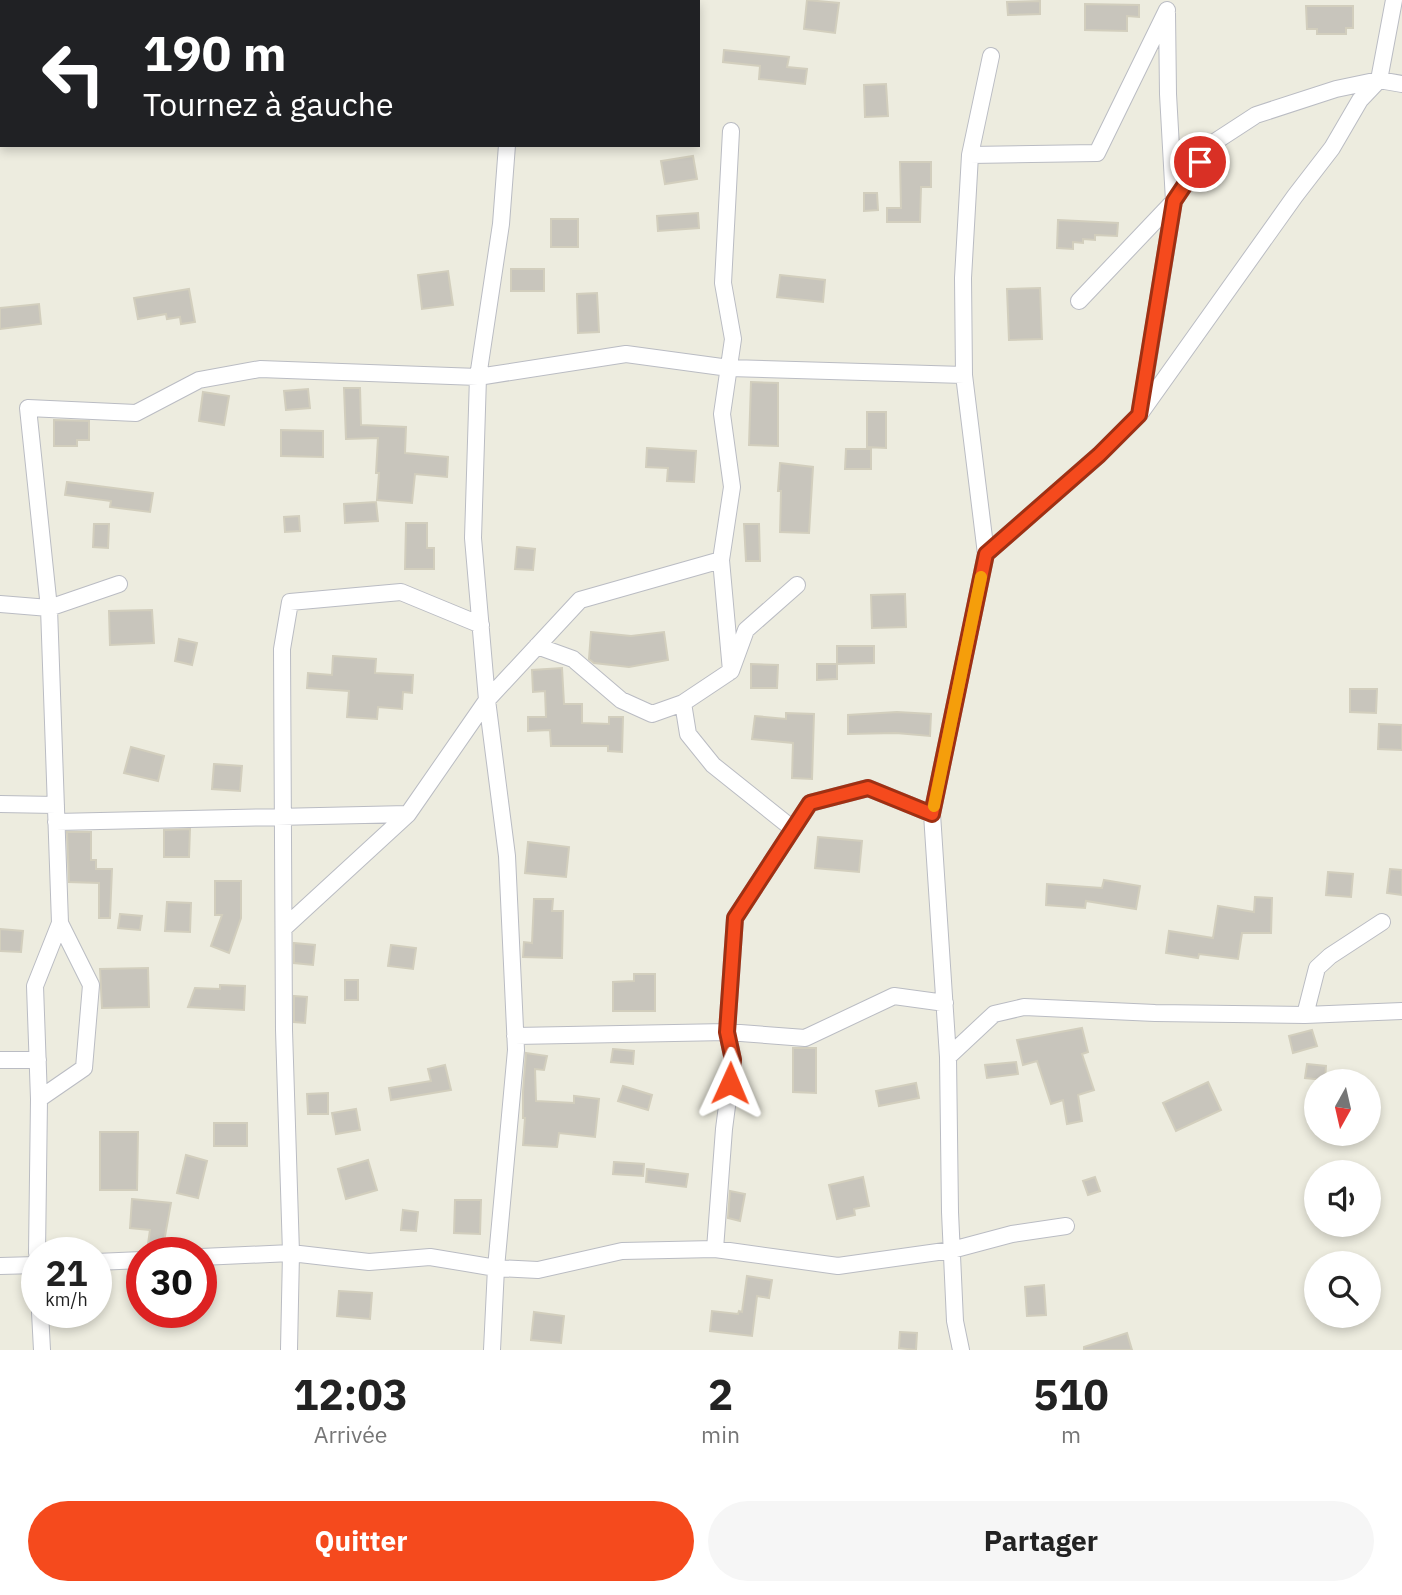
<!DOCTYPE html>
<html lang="fr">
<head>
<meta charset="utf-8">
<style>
  :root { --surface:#fff; --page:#f6f6f6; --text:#222; --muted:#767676; --accent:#f54a1d }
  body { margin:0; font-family:"IBM Plex Sans",sans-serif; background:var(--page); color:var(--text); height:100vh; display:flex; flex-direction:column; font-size:26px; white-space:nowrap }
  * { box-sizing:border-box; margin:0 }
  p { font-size:23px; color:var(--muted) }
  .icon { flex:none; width:38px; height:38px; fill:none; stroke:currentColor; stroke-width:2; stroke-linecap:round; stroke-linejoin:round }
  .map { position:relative; height:1350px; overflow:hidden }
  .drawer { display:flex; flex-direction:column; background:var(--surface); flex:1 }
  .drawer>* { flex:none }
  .banner { position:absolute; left:0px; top:0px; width:700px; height:147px; box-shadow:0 4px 10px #0003; background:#202124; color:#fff; overflow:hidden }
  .needle { width:46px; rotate:188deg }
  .fabs { position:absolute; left:1304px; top:1069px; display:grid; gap:14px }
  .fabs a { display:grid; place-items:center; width:77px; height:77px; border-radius:50%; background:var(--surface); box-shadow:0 4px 10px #0003; font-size:35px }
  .speed { position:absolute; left:21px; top:1237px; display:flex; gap:14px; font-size:35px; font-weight:700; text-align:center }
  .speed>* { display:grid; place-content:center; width:91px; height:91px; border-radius:50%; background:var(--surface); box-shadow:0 4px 10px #0003; line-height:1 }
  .speed small { font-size:18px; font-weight:400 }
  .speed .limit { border:10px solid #d22; background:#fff; color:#111 }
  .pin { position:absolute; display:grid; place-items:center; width:60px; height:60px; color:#fff; margin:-30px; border:4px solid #fff; border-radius:50%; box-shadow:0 2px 7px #0007 }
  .me { position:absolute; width:77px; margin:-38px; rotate:1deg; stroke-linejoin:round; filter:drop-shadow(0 0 5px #0008) }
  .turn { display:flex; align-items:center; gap:24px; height:147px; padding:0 28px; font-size:32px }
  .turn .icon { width:91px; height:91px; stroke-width:2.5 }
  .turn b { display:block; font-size:49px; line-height:60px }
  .eta { display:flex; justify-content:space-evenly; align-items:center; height:119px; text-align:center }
  .eta b { font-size:42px; font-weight:700; line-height:49px }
  .cta { display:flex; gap:14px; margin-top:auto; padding:14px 28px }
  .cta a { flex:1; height:80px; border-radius:42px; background:var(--accent); color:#fff; font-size:28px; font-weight:700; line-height:80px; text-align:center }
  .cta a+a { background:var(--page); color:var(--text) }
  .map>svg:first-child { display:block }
  .building { fill:#c8c5bc; stroke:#d2cebd; stroke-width:2 }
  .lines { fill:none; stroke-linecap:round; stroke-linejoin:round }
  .minor-casing { stroke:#babcc3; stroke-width:18 }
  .minor { stroke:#fff; stroke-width:16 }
  .route-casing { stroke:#9f3013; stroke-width:18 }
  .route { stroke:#f54a1d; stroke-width:12 }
  .slow { stroke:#f59e0b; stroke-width:12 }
</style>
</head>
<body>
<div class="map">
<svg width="1402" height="1350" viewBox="0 0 1402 1350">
  <rect width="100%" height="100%" fill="#edecdf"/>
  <path class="building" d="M807 0 839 3 835 33 804 29Z
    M1040 1V14L1008 15 1007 2Z
    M1085 4 1139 5V17L1127 16V31L1085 30Z
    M1306 6H1353V28H1346V34H1317V29H1307Z
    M724 50 789 57 787 67 807 69 805 84 759 79 760 66 723 62Z
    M886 84 888 116 865 117 864 85Z
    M693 156 697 179 665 184 661 161Z
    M900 162H931V187H921L920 222H887V208H901Z
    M864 193H877L878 210 864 211Z
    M698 213 699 228 658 231 657 216Z
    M551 219H578V247H551Z
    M1058 220 1118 223 1117 236 1095 235V240L1083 239V243L1073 242V249L1057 248Z
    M511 269H544V291H511Z
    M448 271 453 305 422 309 418 275Z
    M780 275 825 280 823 302 777 297Z
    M1040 288 1042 339 1009 340 1007 289Z
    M189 289 195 322 181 324 180 317 167 319 166 314 138 319 134 298Z
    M597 293 599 332 578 333 577 294Z
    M39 304 41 324 0 329V308Z
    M751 382 778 383V446L749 445Z
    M344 388H360L361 425 406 427 405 453 448 457 447 477 415 474 412 503 377 500 379 473H376L378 438 346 439Z
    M308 389 310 408 286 410 284 391Z
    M203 392 229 396 224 425 199 421Z
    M867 412H886V448L867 447Z
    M54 420 89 421V440H77V446H54Z
    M281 430 323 431V457L281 456Z
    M647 448 696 451 694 482 667 481 668 468 646 467Z
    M846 449H871V469H845Z
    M780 463 813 467 809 533 780 532 781 491H778Z
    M67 482 153 493 150 512 110 507 111 501 65 495Z
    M376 502 378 521 345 523 344 504Z
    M299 516 300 531 285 532 284 517Z
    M406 523H427V548H434V569H405Z
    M94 524H109L108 548 93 547Z
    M744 524H759L760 561H746Z
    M517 547 535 549 533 570 515 569Z
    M905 594 906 627 872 628 871 595Z
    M152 610 154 643 110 645 109 611Z
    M591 632 631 636 664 632 668 660 629 667 594 663 589 659Z
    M179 639 197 643 192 665 175 661Z
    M837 646H874V663L837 664Z
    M333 656 376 659 375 673 413 675 412 693 403 692 402 709 378 707 377 719 347 717 349 691 307 688 308 673 332 675Z
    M751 664 778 665 777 688H751Z
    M817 664H837V679L817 680Z
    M562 668 564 704H582V723L609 724V717H623L622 752 608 751V746H551L550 730 528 731V717H546L545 691 533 692 532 670Z
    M1350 689H1377L1376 713 1350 712Z
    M897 712 931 714 930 736 896 733 848 734V715Z
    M786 713 814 714 812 779 792 778 793 743 752 739 755 716 786 719Z
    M1379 724 1402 725V750L1378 749Z
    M131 747 164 756 158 781 124 773Z
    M214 764 242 766 240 791 212 789Z
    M190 829 189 857H164V830Z
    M67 832H91V860H96V869H112L110 918H99V883L69 882Z
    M818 837 862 841 859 872 815 868Z
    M528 842 569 847 566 877 525 873Z
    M1390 869 1402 870V895L1387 893Z
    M1328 872 1353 874 1351 897 1326 895Z
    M1104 880 1140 886 1136 909 1086 901 1085 908 1046 905 1047 884 1102 888Z
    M215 881H241V918L229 953 211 946 222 915H215Z
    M1255 897 1272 898 1271 933H1242L1238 959 1199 954 1198 958 1166 953 1169 931 1213 938 1218 906 1254 912Z
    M534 899H553L552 911H563L562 958 523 957 524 942 532 943Z
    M167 902 191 903 190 932 165 931Z
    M120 914 142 916 140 930 118 928Z
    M0 929 23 931 21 952 0 951Z
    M294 943 315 945 313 965 294 963Z
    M391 945 416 948 413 969 388 966Z
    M148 968 149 1007 102 1008 100 969Z
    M634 974H655V1011H613V982L634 981Z
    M345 980H358V1000H345Z
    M220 985 245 986 244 1010 188 1007 195 988 220 989Z
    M294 996 307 997 305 1023 294 1022Z
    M1082 1028 1088 1052 1082 1054 1094 1090 1078 1095 1082 1121 1067 1124 1063 1100 1051 1104 1037 1061 1023 1065 1017 1040Z
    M1312 1030 1317 1046 1293 1053 1289 1036Z
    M793 1048H816V1093L793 1092Z
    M613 1049 634 1051 633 1064 611 1062Z
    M526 1053 547 1056 544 1070 535 1069 536 1101 574 1103V1096L599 1099 595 1137 559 1133 557 1147 523 1145 525 1118H523V1092Z
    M1016 1062 1018 1074 987 1078 985 1065Z
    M1307 1064 1326 1066 1325 1080 1305 1078Z
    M445 1065 451 1090 391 1100 389 1088 431 1081 428 1069Z
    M1208 1082 1221 1110 1176 1131 1163 1103Z
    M916 1083 919 1098 879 1106 876 1091Z
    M623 1086 652 1095 648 1110 618 1101Z
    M328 1093V1114H308L307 1094Z
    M356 1109 360 1130 336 1134 332 1113Z
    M214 1123H247V1146H214Z
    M100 1132H138L137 1190H100Z
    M186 1155 207 1161 198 1198 177 1193Z
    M368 1160 377 1190 346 1199 338 1169Z
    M614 1162 644 1164 643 1176 613 1174Z
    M647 1169 688 1174 686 1187 646 1182Z
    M863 1177 869 1206 854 1209 855 1215 837 1219 829 1185Z
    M1095 1177 1100 1191 1088 1195 1083 1181Z
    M730 1191 745 1194 740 1221 728 1218Z
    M132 1199 171 1203 163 1247 148 1244 150 1230 130 1228Z
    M455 1200H481L480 1234 454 1233Z
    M403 1210 418 1212 416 1231 401 1230Z
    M747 1276 772 1280 769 1298 757 1296 752 1336 710 1331 712 1311 738 1314 739 1311 742 1312Z
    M1044 1285 1046 1315 1027 1316 1025 1287Z
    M339 1291 372 1293 370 1319 337 1316Z
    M534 1312 564 1316 561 1343 531 1340Z
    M900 1332 917 1333 916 1350 899 1348Z
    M1127 1333 1132 1350H1084V1347Z"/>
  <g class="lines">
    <defs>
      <path id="minor" d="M970 155 991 56
        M1079 301 1174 201 1213 143 1256 115 1336 89 1379 80 1402 84
        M964 375 963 278 970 155 1097 153 1167 10
        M1140 411 1174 201 1168 94 1167 13
        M0 604 49 608 119 584
        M537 646 573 659 621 700 652 714 683 703 731 671 746 630 797 585
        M731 671 721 560 732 487 722 414 733 339 723 283 731 131
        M683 703 688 734 713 765 793 829
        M0 804 56 805
        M56 822 408 814
        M285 927 408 814 487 700 580 600 721 560
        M1305 1015 1317 968 1330 956 1382 922
        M515 1036 727 1032 805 1038 894 996 945 1003
        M948 1057 994 1014 1024 1007 1155 1013 1305 1015 1402 1011
        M0 1060H38
        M39 1099 84 1068 91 985 60 923
        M715 1249 724 1129 733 1060 727 1032 735 918 810 803 868 788 932 814
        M37 1253 39 1099 35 986 60 923 49 608 28 408 136 413 199 380 260 369 478 377 626 354 729 368 964 375 986 554
        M201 1257 291 1253 369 1262 430 1257 496 1268 538 1270 622 1251 715 1249 838 1266 952 1250 1012 1234 1066 1226
        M96 1262 142 1260
        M0 1266 37 1265
        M40 1312 42 1350
        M289 1350 291 1253 284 1030 282 649 290 602 401 592 481 625
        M492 1350 496 1268 516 1050 507 856 487 700 473 538 478 377 501 224 507 145
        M961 1350 955 1321 950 1212 948 1057 932 814 986 554 1099 455 1139 415 1295 196 1332 148 1360 100 1379 80 1394 0"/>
    </defs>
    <use href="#minor" class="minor-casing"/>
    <use href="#minor" class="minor"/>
  </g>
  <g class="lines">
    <defs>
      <path id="route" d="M730 1083 733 1060 727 1032 735 918 810 803 868 788 932 814 986 554 1099 455 1139 415 1174 201 1200 162"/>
    </defs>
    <use href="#route" class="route-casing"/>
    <use href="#route" class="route"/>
    <path class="slow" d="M934 806 981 577"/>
  </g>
</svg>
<div class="fabs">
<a><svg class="needle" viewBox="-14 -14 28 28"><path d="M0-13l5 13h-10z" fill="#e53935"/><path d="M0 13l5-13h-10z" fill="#767676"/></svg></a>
<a><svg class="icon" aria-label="sound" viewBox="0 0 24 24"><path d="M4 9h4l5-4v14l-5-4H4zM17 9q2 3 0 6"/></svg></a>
<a><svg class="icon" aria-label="search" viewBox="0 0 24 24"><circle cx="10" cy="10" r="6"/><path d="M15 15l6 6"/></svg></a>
</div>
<div class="speed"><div>21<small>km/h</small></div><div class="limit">30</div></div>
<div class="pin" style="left:1200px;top:162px;background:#d93025"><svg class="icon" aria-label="arrive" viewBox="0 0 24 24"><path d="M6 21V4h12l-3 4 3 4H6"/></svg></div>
<svg class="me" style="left:730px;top:1083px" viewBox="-20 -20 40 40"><path d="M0-17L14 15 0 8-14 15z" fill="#f54a1d" stroke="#fff" stroke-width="4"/></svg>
<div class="banner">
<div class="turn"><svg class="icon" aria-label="left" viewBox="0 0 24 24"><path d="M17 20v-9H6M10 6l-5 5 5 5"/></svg><div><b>190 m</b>Tournez à gauche</div></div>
</div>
</div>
<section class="drawer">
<div class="eta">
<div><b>12:03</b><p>Arrivée</p></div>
<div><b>2</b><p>min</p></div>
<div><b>510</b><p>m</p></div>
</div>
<div class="cta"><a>Quitter</a><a>Partager</a></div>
</section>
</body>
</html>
